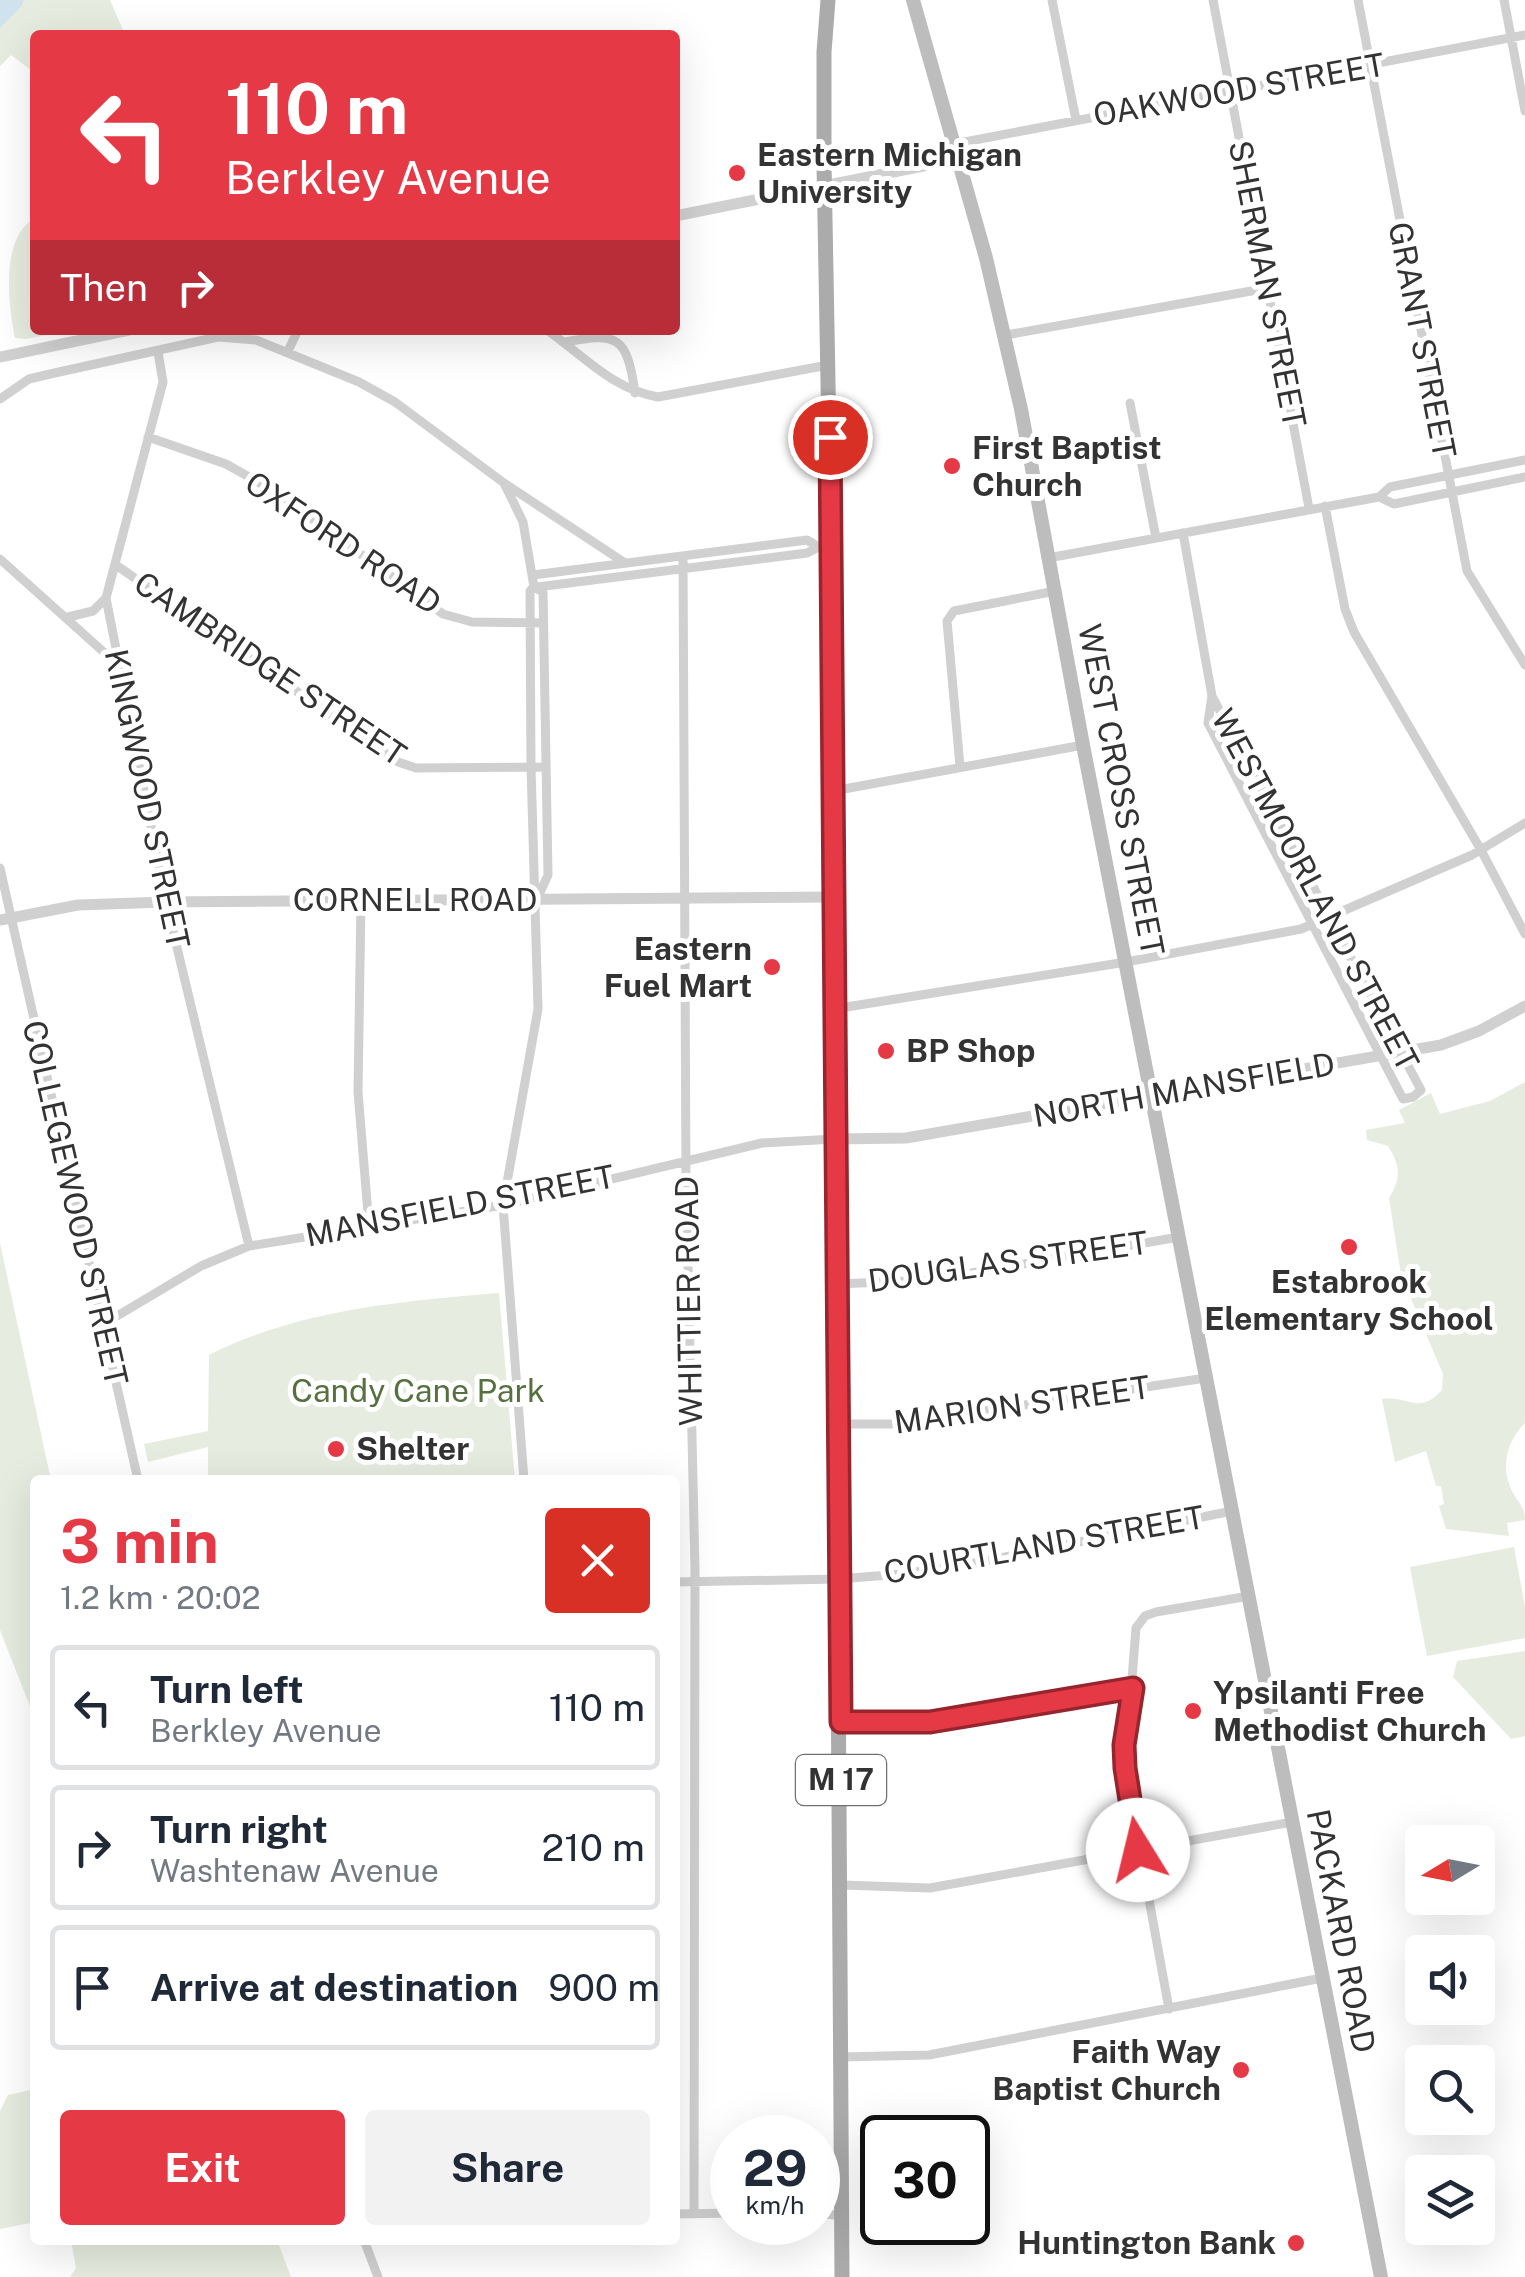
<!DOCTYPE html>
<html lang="en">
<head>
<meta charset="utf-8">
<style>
  :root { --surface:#fff; --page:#f2f2f3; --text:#1f2937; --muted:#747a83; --line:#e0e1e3; --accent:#e63946 }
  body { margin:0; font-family:"Public Sans",sans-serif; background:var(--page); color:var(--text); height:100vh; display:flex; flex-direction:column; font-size:38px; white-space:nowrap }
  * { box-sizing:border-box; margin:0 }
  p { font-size:32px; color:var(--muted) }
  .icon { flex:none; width:55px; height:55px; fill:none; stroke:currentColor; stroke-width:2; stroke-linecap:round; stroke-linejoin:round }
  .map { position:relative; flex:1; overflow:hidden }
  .drawer { position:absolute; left:30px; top:1475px; width:650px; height:770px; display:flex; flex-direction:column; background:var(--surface); border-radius:10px; box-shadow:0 10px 40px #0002 }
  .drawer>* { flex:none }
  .banner { position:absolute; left:30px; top:30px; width:650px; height:305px; border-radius:10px; box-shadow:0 10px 40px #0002; background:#e63946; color:#fff; overflow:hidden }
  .needle { width:65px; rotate:260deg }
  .controls { position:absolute; left:1405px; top:1825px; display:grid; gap:20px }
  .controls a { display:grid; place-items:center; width:90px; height:90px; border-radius:10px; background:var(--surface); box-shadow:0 10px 40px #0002; font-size:50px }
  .speed { position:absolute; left:710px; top:2115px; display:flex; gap:20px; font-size:50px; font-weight:700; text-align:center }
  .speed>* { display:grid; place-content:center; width:130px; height:130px; border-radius:50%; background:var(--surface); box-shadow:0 10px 40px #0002; line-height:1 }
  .speed small { font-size:25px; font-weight:400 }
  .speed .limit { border:5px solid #111; border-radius:15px; background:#fff; color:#111 }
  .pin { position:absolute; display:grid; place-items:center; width:85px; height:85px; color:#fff; margin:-42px; border:5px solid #fff; border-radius:50%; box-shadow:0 2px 10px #0007 }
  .me { position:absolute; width:110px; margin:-55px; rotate:351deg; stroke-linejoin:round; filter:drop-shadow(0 0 8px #0008) }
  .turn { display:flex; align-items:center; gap:35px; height:210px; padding:0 30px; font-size:45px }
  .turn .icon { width:130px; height:130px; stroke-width:2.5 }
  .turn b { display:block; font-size:70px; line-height:85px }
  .then { display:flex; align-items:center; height:95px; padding:0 30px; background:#0003; gap:20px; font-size:38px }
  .round { display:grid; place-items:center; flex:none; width:105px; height:105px; border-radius:10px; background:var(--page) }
  .overview { display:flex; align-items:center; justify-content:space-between; height:170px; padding:0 30px }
  h1 { font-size:60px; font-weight:700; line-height:75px; color:var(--accent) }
  .primary-button { display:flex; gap:20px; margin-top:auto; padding:20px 30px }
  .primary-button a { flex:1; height:115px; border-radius:10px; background:var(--accent); color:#fff; font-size:40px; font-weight:700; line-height:115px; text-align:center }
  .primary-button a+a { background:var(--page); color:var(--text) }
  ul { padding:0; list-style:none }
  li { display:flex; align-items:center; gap:30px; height:125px; margin:0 20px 15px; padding:0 10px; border:5px solid var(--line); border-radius:10px }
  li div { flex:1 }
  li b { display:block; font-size:38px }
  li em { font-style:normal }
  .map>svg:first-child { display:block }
  .green { fill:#e6ecdf }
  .water { fill:#cfe2ee }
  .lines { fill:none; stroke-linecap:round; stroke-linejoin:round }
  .minor { stroke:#d0d0d0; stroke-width:9 }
  .tertiary { stroke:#d0d0d0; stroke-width:11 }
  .secondary { stroke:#bdbdbd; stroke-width:14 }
  .primary { stroke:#ababab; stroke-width:15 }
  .route-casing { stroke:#96252e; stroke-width:25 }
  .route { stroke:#e63946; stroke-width:18 }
  .poi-dot { fill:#e63946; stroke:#fff; stroke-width:4 }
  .labels { text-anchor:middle; stroke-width:10; stroke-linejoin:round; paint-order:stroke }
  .shield { fill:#fff; stroke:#707070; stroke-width:2.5 }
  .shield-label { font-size:30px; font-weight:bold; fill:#333 }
  .street-label { font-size:32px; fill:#333; stroke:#fff }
  .poi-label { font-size:32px; font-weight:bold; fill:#333; stroke:#fff; text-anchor:start }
  .park-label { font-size:32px; fill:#56703f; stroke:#fff }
</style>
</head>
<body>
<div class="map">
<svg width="1525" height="2277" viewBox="0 0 1525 2277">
  <rect width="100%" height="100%" fill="#fff"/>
  <path class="green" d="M0 0H110L125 35H35V73L11 55 0 66Z
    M35 218V330H73L26 339 15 338C8 304 0 237 35 218Z
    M1525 1082V1423C1507 1440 1500 1467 1512 1491 1518 1503 1525 1506 1525 1520L1507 1523 1509 1536 1446 1529 1439 1506 1444 1504 1441 1486H1436L1426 1451 1395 1462 1382 1399C1409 1395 1418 1416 1442 1390L1443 1374 1401 1275 1389 1198C1401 1179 1401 1166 1388 1146L1367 1140 1366 1130 1405 1123 1399 1110 1431 1093 1440 1114 1490 1101Z
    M0 1243 51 1480H35V1719L0 1630Z
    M499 1293 515 1480H208V1447L148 1462 144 1444 208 1431 209 1355C298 1310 401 1301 499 1293Z
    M1514 1547 1525 1607V1638L1427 1656 1410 1567Z
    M1525 1651V1736L1511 1739 1453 1677 1457 1661Z
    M35 2089V2222L0 2229V2111L8 2095Z
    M71 2240H277L291 2277H70L76 2268Z"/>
  <path class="water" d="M0 0H24L21 7 0 28Z"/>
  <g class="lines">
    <path class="minor" d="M1052 0 1076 120
      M1213 0 1309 508
      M1358 0 1467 571 1525 665
      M1504 0 1525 111
      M954 144 1525 35
      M547 330C584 356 612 389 658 397L828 365
      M1006 335 1268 288
      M565 342C618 332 627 336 635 393
      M288 351 298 330
      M158 352 163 382 106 598 166 902 249 1246
      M0 399 29 379 50 374 218 337 256 340 359 382 395 402 504 483 625 563
      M1130 403 1156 538
      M148 437 226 464 274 491 443 614 472 622 543 623
      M504 483 523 522 534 587 530 591 531 767 538 1009 503 1205 524 1480
      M1379 497 1394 504 1525 477
      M1325 506 1345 609 1354 632 1481 850 1525 934
      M1183 533 1212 696
      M683 556 686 1177 695 1568 694 2214
      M1048 558 1379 497 1390 487 1525 460
      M0 559 117 664
      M116 565 398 762 416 768 546 767
      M533 575 807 540 819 547
      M534 587 543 592 548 875 538 897
      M537 587 807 553 819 547 831 546
      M68 617 93 611 106 598
      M1212 696 1421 1090 1413 1097 1403 1099 1208 723Z
      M960 766 947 621 954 611 1055 591
      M833 791 1083 745
      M0 868 138 1480
      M361 900 358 1092 369 1226
      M834 1009 1126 962 1301 929 1472 855 1525 823
      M837 1284 931 1280 1179 1237
      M102 1325 201 1266 249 1246 503 1205 762 1143 835 1139
      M838 1424H896L1206 1378
      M675 1582 839 1579 901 1574 965 1565 1232 1511
      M841 1721C941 1726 1035 1706 1133 1688
      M842 1885 930 1888 1292 1822
      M1169 2009 1125 1768 1136 1628 1145 1616 1156 1612 1249 1596
      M842 2057 929 2055 1322 1978
      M818 2213 842 2216
      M675 2214 732 2213
      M364 2240 378 2277"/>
    <path class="tertiary" d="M675 216 958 159
      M0 357 129 330
      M0 920 78 905 166 902 832 897
      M835 1139 906 1138 1441 1045 1479 1031 1525 1006"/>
    <path class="secondary" d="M913 0 986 258 1021 409 1083 745 1381 2277"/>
    <path class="primary" d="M828 0 824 52V164L831 546 842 2277"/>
  </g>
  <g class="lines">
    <defs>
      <path id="route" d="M830 437 841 1722H930L1133 1688 1124 1745 1125 1768 1138 1850"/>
    </defs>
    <use href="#route" class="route-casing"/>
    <use href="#route" class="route"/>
  </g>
  <g class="poi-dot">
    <circle cx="737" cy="173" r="10"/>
    <circle cx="952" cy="466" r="10"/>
    <circle cx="772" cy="967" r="10"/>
    <circle cx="886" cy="1051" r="10"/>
    <circle cx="1349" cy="1247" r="10"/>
    <circle cx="336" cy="1449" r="10"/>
    <circle cx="1193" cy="1711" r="10"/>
    <circle cx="1241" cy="2070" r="10"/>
    <circle cx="1296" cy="2243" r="10"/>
  </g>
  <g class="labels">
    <rect class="shield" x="796" y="1755" width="90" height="50" rx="8"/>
    <g class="shield-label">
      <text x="841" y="1790">M 17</text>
    </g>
    <g class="street-label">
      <text transform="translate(1239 90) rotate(-10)" y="11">OAKWOOD STREET</text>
      <text transform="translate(1267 284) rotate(79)" y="11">SHERMAN STREET</text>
      <text transform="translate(1422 340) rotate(79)" y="11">GRANT STREET</text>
      <text transform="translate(343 543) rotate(34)" y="11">OXFORD ROAD</text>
      <text transform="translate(270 669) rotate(34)" y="11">CAMBRIDGE STREET</text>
      <text transform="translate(1121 790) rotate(79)" y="11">WEST CROSS STREET</text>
      <text transform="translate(147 799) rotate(78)" y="11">KINGWOOD STREET</text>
      <text transform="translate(1315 890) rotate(62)" y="11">WESTMOORLAND STREET</text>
      <text x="415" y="911">CORNELL ROAD</text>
      <text transform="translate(1184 1090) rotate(-10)" y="11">NORTH MANSFIELD</text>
      <text transform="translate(75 1203) rotate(77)" y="11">COLLEGEWOOD STREET</text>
      <text transform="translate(460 1206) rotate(-11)" y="11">MANSFIELD STREET</text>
      <text transform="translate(1008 1262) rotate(-8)" y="11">DOUGLAS STREET</text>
      <text transform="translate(689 1301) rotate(-91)" y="11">WHITTIER ROAD</text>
      <text transform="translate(1022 1405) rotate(-8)" y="11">MARION STREET</text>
      <text transform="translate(1044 1545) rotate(-10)" y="11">COURTLAND STREET</text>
      <text transform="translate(1341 1931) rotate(79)" y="11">PACKARD ROAD</text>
    </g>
    <g class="poi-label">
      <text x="757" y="166">Eastern Michigan<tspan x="757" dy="37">University</tspan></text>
      <text x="972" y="459">First Baptist<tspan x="972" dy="37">Church</tspan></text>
      <text x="752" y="960" text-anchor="end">Eastern<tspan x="752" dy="37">Fuel Mart</tspan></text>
      <text x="906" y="1062">BP Shop</text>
      <text x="1349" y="1293" text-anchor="middle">Estabrook<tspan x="1349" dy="37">Elementary School</tspan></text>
      <text x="356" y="1460">Shelter</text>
      <text x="1213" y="1704">Ypsilanti Free<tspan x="1213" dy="37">Methodist Church</tspan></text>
      <text x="1221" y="2063" text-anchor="end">Faith Way<tspan x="1221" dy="37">Baptist Church</tspan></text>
      <text x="1276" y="2254" text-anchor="end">Huntington Bank</text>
    </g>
    <g class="park-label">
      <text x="418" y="1402">Candy Cane Park</text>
    </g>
  </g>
</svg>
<div class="controls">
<a><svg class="needle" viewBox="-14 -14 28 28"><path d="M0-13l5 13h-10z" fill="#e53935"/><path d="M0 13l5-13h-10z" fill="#747a83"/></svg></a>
<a><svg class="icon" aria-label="sound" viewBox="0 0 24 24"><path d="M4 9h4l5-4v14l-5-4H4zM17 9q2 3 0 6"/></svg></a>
<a><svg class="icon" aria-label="search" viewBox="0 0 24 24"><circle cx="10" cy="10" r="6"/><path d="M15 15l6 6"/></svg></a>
<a><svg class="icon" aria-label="layers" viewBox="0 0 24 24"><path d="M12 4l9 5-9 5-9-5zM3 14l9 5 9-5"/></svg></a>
</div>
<div class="speed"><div>29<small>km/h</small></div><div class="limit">30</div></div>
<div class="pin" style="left:830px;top:437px;background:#d93025"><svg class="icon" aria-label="arrive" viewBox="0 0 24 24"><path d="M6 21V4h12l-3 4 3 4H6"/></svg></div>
<svg class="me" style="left:1138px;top:1850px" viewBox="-20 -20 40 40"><circle r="19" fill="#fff"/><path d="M0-13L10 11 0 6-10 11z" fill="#e63946"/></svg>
<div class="banner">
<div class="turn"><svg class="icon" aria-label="left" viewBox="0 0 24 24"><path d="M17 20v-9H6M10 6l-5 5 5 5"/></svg><div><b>110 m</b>Berkley Avenue</div></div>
<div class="then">Then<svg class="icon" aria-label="right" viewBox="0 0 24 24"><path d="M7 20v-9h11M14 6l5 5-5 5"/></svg></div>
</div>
<section class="drawer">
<div class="overview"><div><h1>3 min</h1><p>1.2 km · 20:02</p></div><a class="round" style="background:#d93025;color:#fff"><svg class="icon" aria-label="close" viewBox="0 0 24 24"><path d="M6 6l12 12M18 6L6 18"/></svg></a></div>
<ul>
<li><svg class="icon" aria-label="left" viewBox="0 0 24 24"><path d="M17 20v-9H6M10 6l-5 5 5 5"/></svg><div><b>Turn left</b><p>Berkley Avenue</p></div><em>110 m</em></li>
<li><svg class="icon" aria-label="right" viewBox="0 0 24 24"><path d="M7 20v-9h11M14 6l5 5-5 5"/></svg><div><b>Turn right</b><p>Washtenaw Avenue</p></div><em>210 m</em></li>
<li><svg class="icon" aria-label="arrive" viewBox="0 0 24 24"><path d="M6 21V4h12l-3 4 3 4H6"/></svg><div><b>Arrive at destination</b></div><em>900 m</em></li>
</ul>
<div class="primary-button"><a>Exit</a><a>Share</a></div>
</section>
</div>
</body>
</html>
